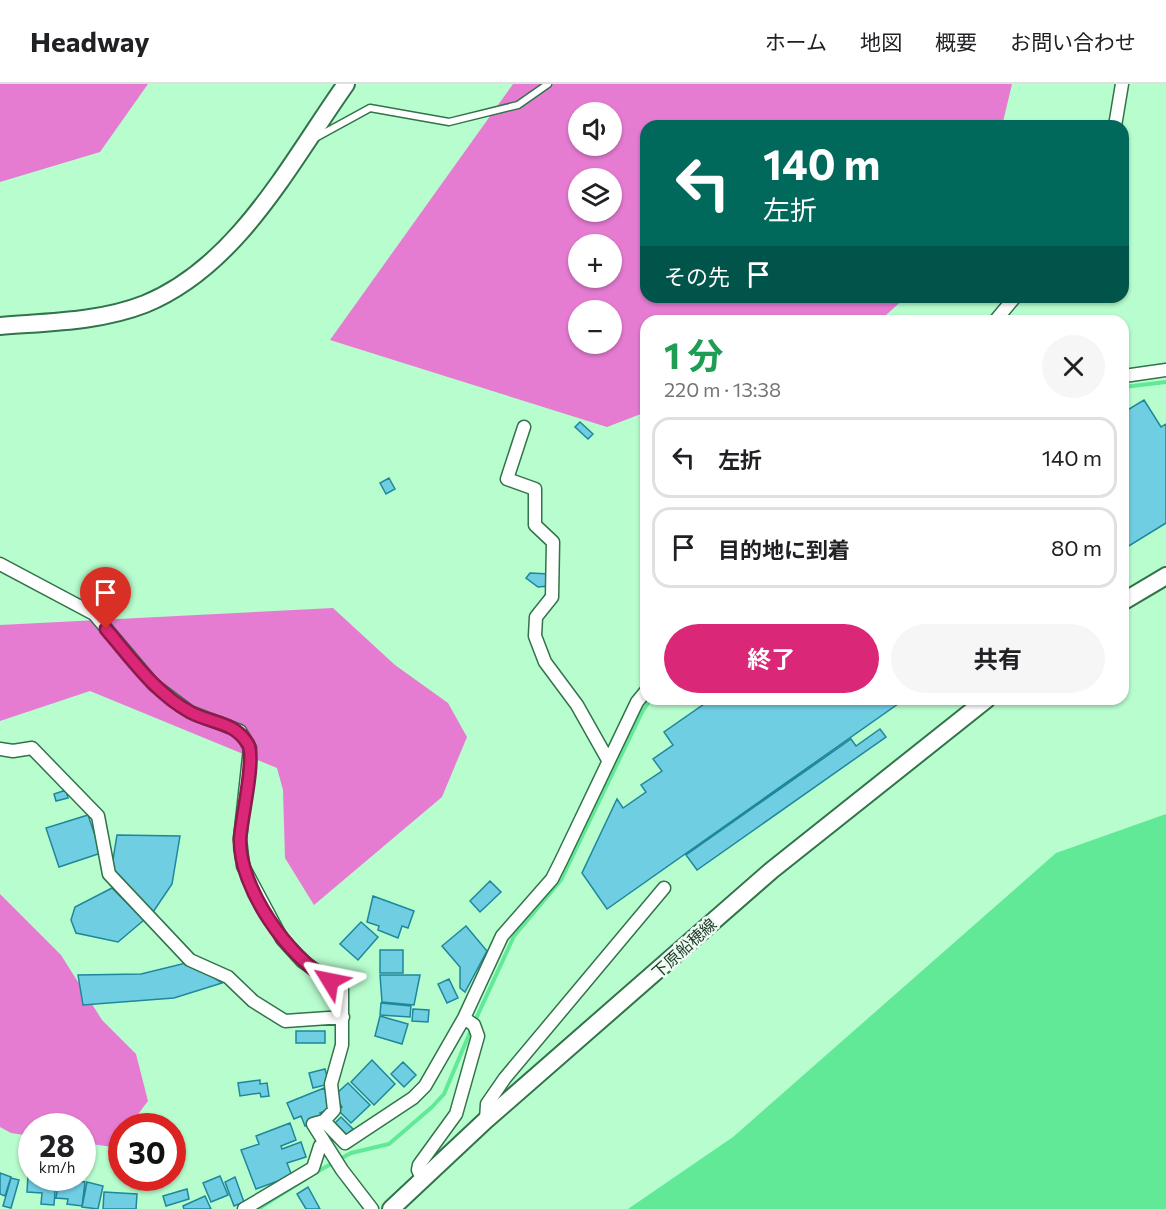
<!DOCTYPE html>
<html lang="ja">
<head>
<meta charset="utf-8">
<style>
  :root { --surface:#fff; --page:#f6f6f6; --text:#202124; --muted:#757577; --line:#e0e0e0; --accent:#db2777 }
  body { margin:0; font-family:Commissioner,"Noto Sans JP",sans-serif; background:var(--page); color:var(--text); height:100vh; display:flex; flex-direction:column; font-size:22px; white-space:nowrap }
  * { box-sizing:border-box; margin:0 }
  p { font-size:20px; color:var(--muted) }
  .icon { flex:none; width:33px; height:33px; fill:none; stroke:currentColor; stroke-width:2; stroke-linecap:round; stroke-linejoin:round }
  .map { position:relative; flex:1; overflow:hidden }
  .side { position:absolute; left:640px; top:231px; width:489px; height:390px; display:flex; flex-direction:column; background:var(--surface); border-radius:18px; box-shadow:0 2px 4px #0004 }
  .side>* { flex:none }
  .guide { position:absolute; left:640px; top:36px; width:489px; height:183px; border-radius:18px; box-shadow:0 2px 4px #0004; background:#00695c; color:#fff; overflow:hidden }
  .controls { position:absolute; left:568px; top:18px; display:grid; gap:12px }
  .controls a { display:grid; place-items:center; width:54px; height:54px; border-radius:50%; background:var(--surface); box-shadow:0 2px 4px #0004; font-size:30px }
  .speed { position:absolute; left:18px; top:1029px; display:flex; gap:12px; font-size:30px; font-weight:700; text-align:center }
  .speed>* { display:grid; place-content:center; width:78px; height:78px; border-radius:50%; background:var(--surface); box-shadow:0 2px 4px #0004; line-height:1 }
  .speed small { font-size:15px; font-weight:400 }
  .speed .limit { border:9px solid #d22; background:#fff; color:#111 }
  .pin { position:absolute; display:grid; place-items:center; width:51px; height:51px; color:#fff; margin:-62px -26px; border-radius:50% 50% 50% 0; rotate:-45deg; box-shadow:0 0 6px #0007 }
  .pin .icon { rotate:45deg }
  .me { position:absolute; width:66px; margin:-33px; rotate:305deg; stroke-linejoin:round; filter:drop-shadow(0 0 4px #0008) }
  .turn { display:flex; align-items:center; gap:21px; height:126px; padding:0 24px; font-size:27px }
  .turn .icon { width:78px; height:78px; stroke-width:2.5 }
  .turn b { display:block; font-size:42px; line-height:51px }
  .then { display:flex; align-items:center; height:57px; padding:0 24px; background:#0003; gap:12px; font-size:22px }
  .round { display:grid; place-items:center; flex:none; width:63px; height:63px; border-radius:32px; background:var(--page) }
  .summary { display:flex; align-items:center; justify-content:space-between; height:102px; padding:0 24px }
  h1 { font-size:36px; font-weight:700; line-height:45px; color:#1e9e55 }
  .cta { display:flex; gap:12px; margin-top:auto; padding:12px 24px }
  .cta a { flex:1; height:69px; border-radius:36px; background:var(--accent); color:#fff; font-size:24px; font-weight:700; line-height:69px; text-align:center }
  .cta a+a { background:var(--page); color:var(--text) }
  ul { padding:0; list-style:none }
  li { display:flex; align-items:center; gap:18px; height:81px; margin:0 12px 9px; padding:0 12px; border:3px solid var(--line); border-radius:18px }
  li div { flex:1 }
  li b { display:block; font-size:22px }
  li em { font-style:normal }
  header { display:flex; align-items:center; gap:36px; box-sizing:border-box; height:84px; padding:0 30px; background:var(--surface); border-bottom:2px solid var(--line) }
  header strong { font-size:28px }
  nav { display:flex; gap:33px; margin-inline-start:auto; font-size:21px }
  .map>svg:first-child { display:block }
  .forest { fill:#e57cd2; fill-rule:evenodd }
  .water { fill:#61e997 }
  .lines { fill:none; stroke-linecap:round; stroke-linejoin:round }
  .stream { stroke:#61e997; stroke-width:4 }
  .building { fill:#70cee3; stroke:#1e879b; stroke-width:1.5 }
  .lane-casing { stroke:#31734a; stroke-width:9 }
  .street-casing { stroke:#31734a; stroke-width:15 }
  .secondary-casing { stroke:#31734a; stroke-width:20 }
  .lane { stroke:#fff; stroke-width:6 }
  .street { stroke:#fff; stroke-width:12 }
  .secondary { stroke:#fff; stroke-width:16 }
  .route-casing { stroke:#8e194d; stroke-width:15 }
  .route { stroke:#db2777; stroke-width:10 }
  .labels { text-anchor:middle; stroke-width:5; stroke-linejoin:round; paint-order:stroke }
  .street-label { font-size:16px; fill:#1c3826; stroke:#eefbf2 }
</style>
</head>
<body>
<header>
<strong>Headway</strong>
<nav><a>ホーム</a><a>地図</a><a>概要</a><a>お問い合わせ</a></nav>
</header>
<div class="map">
<svg width="1166" height="1125" viewBox="0 0 1166 1125">
  <rect width="100%" height="100%" fill="#b8fdce"/>
  <path class="forest" d="M0 0H148L100 68 0 98Z
    M513 0H1012L1002 42H646V213H906L886 231 872 237H646V328L607 343 330 256ZM579 28H612V62H579ZM579 94H612V128H579ZM579 160H612V194H579ZM579 226H612V260H579Z
    M333 524 395 581 448 619 467 653 442 713 314 821 285 774 283 706 277 684 90 607 0 637V541Z
    M0 810 61 871 102 936 136 970 148 1017 129 1042H122L121 1052 113 1063 83 1059 82 1042H32L31 1052 11 1049 0 1043Z"/>
  <path class="water" d="M1166 730V1125H628L733 1053 1056 769Z"/>
  <g class="lines">
    <path class="stream" d="M1124 303 1166 298
      M474 939 514 852 561 796 643 626 651 615
      M313 1090 351 1069 389 1060 432 1023 444 1010 471 946
      M258 1125 307 1094"/>
  </g>
  <path class="building" d="M1144 316 1161 343 1166 340V439L1124 465V323L1126 327Z
    M580 338 593 350 588 355 575 343Z
    M389 394 395 405 386 410 380 399Z
    M530 489 549 490V502L538 503 526 494Z
    M100 490 109 492 106 504 97 502Z
    M701 615H905L607 825 582 789 617 715 623 724 646 708 641 701 662 687 653 675 673 661 664 648 704 620Z
    M880 645 886 653 697 786 686 771 851 655 856 662Z
    M66 706 68 714 56 717 54 710Z
    M88 731 101 769 59 783 46 744Z
    M117 751 180 752 172 800 151 831 111 788Z
    M490 797 501 808 480 828 470 817Z
    M112 804 144 836 118 858 76 849 71 836 75 823Z
    M373 812 414 827 408 844 402 842 398 854 378 846 379 842 367 838Z
    M361 838 378 853 358 876 340 860Z
    M466 842 487 867 465 908 460 904V883L442 862Z
    M380 866H403V889H380Z
    M190 878 222 899 174 914 83 921 78 891 141 890Z
    M380 891H420L414 921 382 918Z
    M449 895 458 914 447 919 438 900Z
    M381 919 411 922 410 933 380 931Z
    M413 925 429 926 428 938 412 937Z
    M380 932 408 940 402 960 375 952Z
    M296 947H325V959H296Z
    M372 976 395 1000 374 1021 351 998Z
    M403 978 416 991 404 1003 391 990Z
    M325 985 329 1000 313 1004 309 989Z
    M260 996V1000L267 999 269 1012 261 1013 260 1009 240 1012 238 999Z
    M348 999 370 1021 351 1039 338 1026 342 1023 335 1011Z
    M324 1004 332 1024 320 1029 322 1035 305 1042 301 1032 294 1035 287 1019Z
    M341 1033 353 1045 347 1051 335 1039Z
    M290 1039 296 1056 281 1062 282 1065 301 1058 306 1073 287 1079 292 1092 256 1105 241 1066 259 1060 256 1052Z
    M0 1089 11 1093 5 1112 0 1110Z
    M28 1091 32 1094H56L54 1121 41 1120 42 1109 27 1108Z
    M220 1092 228 1111 211 1118 203 1099Z
    M235 1093 244 1118 234 1122 225 1098Z
    M11 1094 19 1096 11 1124 3 1122Z
    M59 1095 85 1098 82 1122 67 1120 68 1115 56 1114Z
    M87 1098 103 1102 98 1125 82 1123Z
    M308 1103 320 1125H306L297 1110Z
    M187 1105 189 1115 166 1122 163 1112Z
    M104 1108 137 1110 136 1125H103Z
    M205 1112 211 1125H184L183 1122Z"/>
  <g class="lines">
    <defs>
      <path id="lane" d="M317 53 370 24 449 38 518 21 548 0"/>
      <path id="street" d="M1115 42 1122 0
        M995 237 1015 213
        M1124 292 1166 286
        M524 343 507 395 535 405V441L553 458 552 513 536 533 535 552 545 578 577 621 608 676
        M0 480 94 530 154 601 190 628 240 647 250 664 240 755 243 782 282 855 302 877 342 904V961L331 1000 334 1026 324 1037 345 1059 413 1014 425 1002 464 934 502 852 552 795 561 777 637 618 646 607
        M0 665 13 667 32 664 98 732 109 790 190 876 228 893 253 917 285 937 343 933
        M486 1036 487 1020 505 994 664 804
        M324 1037 313 1040 342 1086 372 1125
        M423 1096 418 1086 419 1081 456 1030 478 952 474 941 464 934
        M244 1125 313 1084 320 1062"/>
      <path id="secondary" d="M0 242C48 238 99 238 145 220 238 182 290 79 346 0
        M1124 517 1166 492
        M391 1125 486 1036 772 786 987 615"/>
    </defs>
    <use href="#lane" class="lane-casing"/>
    <use href="#street" class="street-casing"/>
    <use href="#secondary" class="secondary-casing"/>
    <use href="#lane" class="lane"/>
    <use href="#street" class="street"/>
    <use href="#secondary" class="secondary"/>
  </g>
  <g class="lines">
    <defs>
      <path id="route" d="M106 545C131 574 155 609 190 628 212 640 234 637 248 660 256 674 241 736 240 755 239 804 288 873 330 897"/>
    </defs>
    <use href="#route" class="route-casing"/>
    <use href="#route" class="route"/>
  </g>
  <g class="labels">
    <g class="street-label">
      <text transform="translate(684 864) rotate(-42)" y="6">下原船穂線</text>
    </g>
  </g>
</svg>
<div class="controls">
<a><svg class="icon" aria-label="sound" viewBox="0 0 24 24"><path d="M4 9h4l5-4v14l-5-4H4zM17 9q2 3 0 6"/></svg></a>
<a><svg class="icon" aria-label="layers" viewBox="0 0 24 24"><path d="M12 4l9 5-9 5-9-5zM3 14l9 5 9-5"/></svg></a>
<a>+</a>
<a>−</a>
</div>
<div class="speed"><div>28<small>km/h</small></div><div class="limit">30</div></div>
<div class="pin" style="left:106px;top:545px;background:#d93025"><svg class="icon" aria-label="arrive" viewBox="0 0 24 24"><path d="M6 21V4h12l-3 4 3 4H6"/></svg></div>
<svg class="me" style="left:330px;top:897px" viewBox="-20 -20 40 40"><path d="M0-17L14 15 0 8-14 15z" fill="#db2777" stroke="#fff" stroke-width="4"/></svg>
<div class="guide">
<div class="turn"><svg class="icon" aria-label="left" viewBox="0 0 24 24"><path d="M17 20v-9H6M10 6l-5 5 5 5"/></svg><div><b>140 m</b>左折</div></div>
<div class="then">その先<svg class="icon" aria-label="arrive" viewBox="0 0 24 24"><path d="M6 21V4h12l-3 4 3 4H6"/></svg></div>
</div>
<section class="side">
<div class="summary"><div><h1>1 分</h1><p>220 m · 13:38</p></div><a class="round"><svg class="icon" aria-label="close" viewBox="0 0 24 24"><path d="M6 6l12 12M18 6L6 18"/></svg></a></div>
<ul>
<li><svg class="icon" aria-label="left" viewBox="0 0 24 24"><path d="M17 20v-9H6M10 6l-5 5 5 5"/></svg><div><b>左折</b></div><em>140 m</em></li>
<li><svg class="icon" aria-label="arrive" viewBox="0 0 24 24"><path d="M6 21V4h12l-3 4 3 4H6"/></svg><div><b>目的地に到着</b></div><em>80 m</em></li>
</ul>
<div class="cta"><a>終了</a><a>共有</a></div>
</section>
</div>
</body>
</html>
